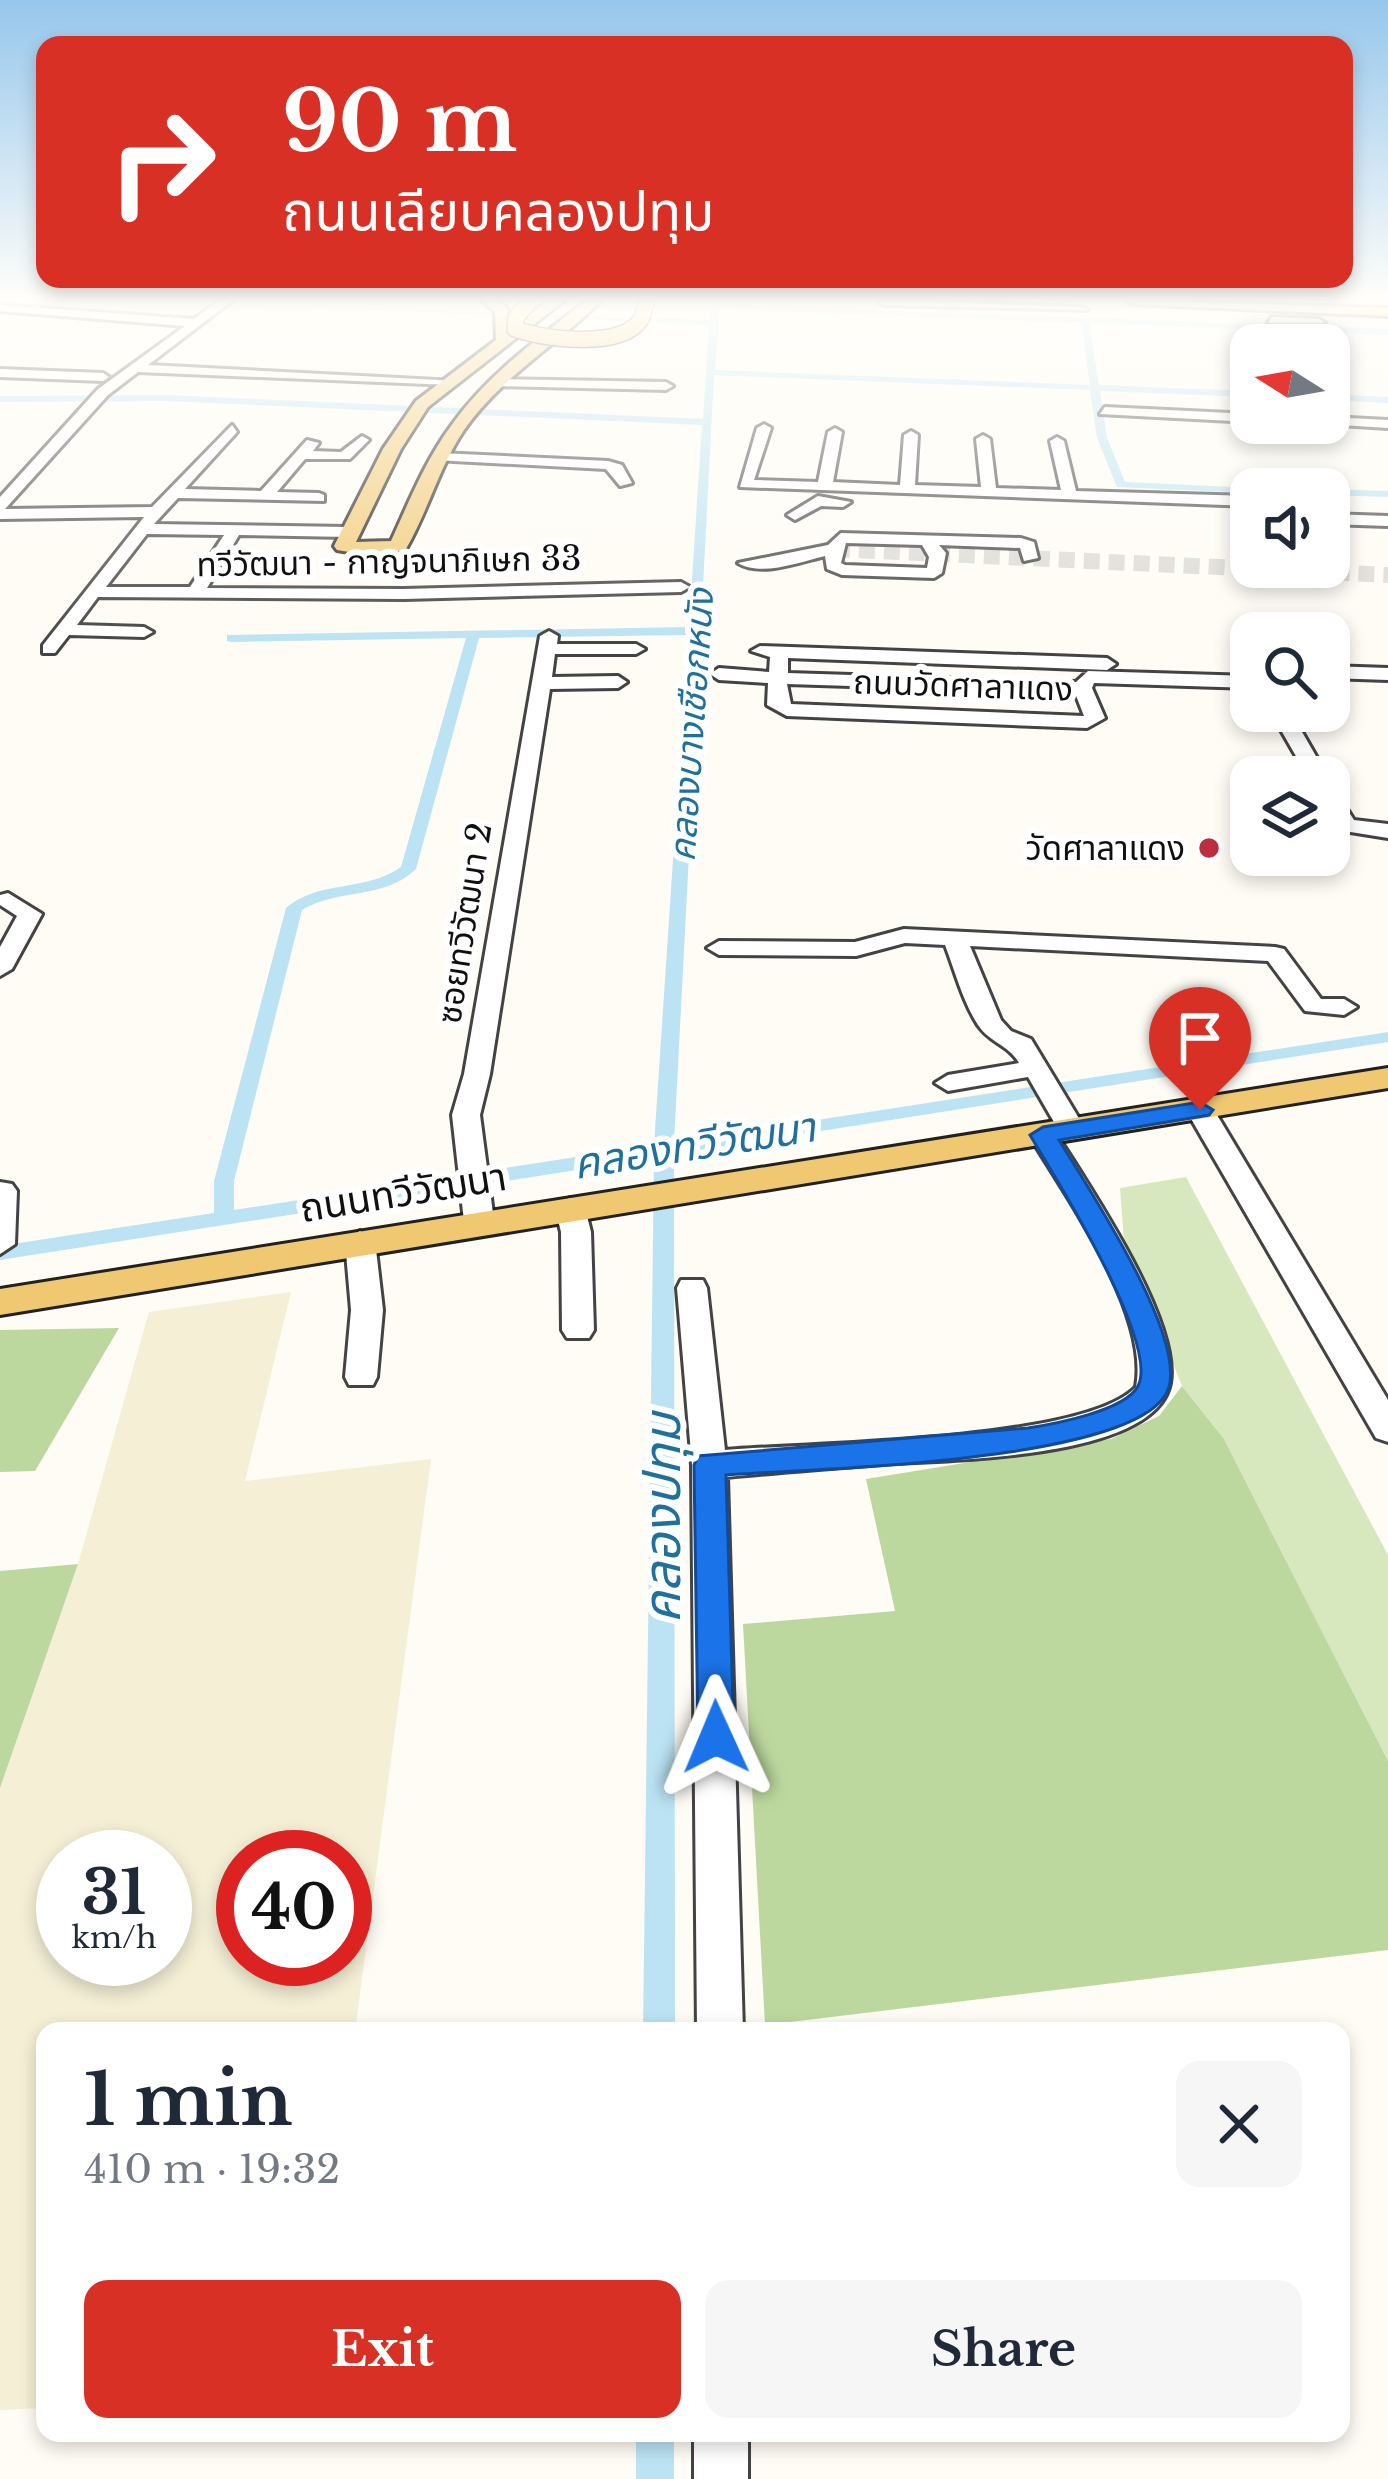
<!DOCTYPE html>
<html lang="en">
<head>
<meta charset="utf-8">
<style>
  :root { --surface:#fff; --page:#f6f6f7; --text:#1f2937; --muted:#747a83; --accent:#d93025 }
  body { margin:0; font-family:"Libre Baskerville","Noto Sans Thai",serif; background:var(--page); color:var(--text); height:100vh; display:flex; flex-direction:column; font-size:45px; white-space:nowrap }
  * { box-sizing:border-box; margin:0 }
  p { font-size:39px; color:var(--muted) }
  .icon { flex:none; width:66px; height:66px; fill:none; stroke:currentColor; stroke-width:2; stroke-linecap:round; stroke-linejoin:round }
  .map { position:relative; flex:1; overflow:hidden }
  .drawer { position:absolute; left:36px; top:2022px; width:1314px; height:420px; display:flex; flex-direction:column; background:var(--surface); border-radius:24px; box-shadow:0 6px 18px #0003 }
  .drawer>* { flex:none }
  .banner { position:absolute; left:36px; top:36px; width:1317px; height:252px; border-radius:24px; box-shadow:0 6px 18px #0003; background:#d93025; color:#fff; overflow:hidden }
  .needle { width:78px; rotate:281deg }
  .fabs { position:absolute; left:1230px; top:324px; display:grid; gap:24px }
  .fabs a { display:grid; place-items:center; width:120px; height:120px; border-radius:24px; background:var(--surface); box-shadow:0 6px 18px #0003; font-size:60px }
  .speed { position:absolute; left:36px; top:1830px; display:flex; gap:24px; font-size:60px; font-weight:700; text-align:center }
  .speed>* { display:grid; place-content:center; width:156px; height:156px; border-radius:50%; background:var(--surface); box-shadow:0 6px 18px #0003; line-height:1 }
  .speed small { font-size:30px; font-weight:400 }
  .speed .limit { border:18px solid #d22; background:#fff; color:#111 }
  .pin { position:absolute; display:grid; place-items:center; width:102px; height:102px; color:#fff; margin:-123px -51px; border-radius:50% 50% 50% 0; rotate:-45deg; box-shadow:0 0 12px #0007 }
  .pin .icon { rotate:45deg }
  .me { position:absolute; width:132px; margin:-66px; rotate:359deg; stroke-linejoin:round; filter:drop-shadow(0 0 9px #0008) }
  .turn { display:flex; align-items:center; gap:42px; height:252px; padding:0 48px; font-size:54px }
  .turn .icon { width:156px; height:156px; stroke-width:2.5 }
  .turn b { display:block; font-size:84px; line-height:102px }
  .round { display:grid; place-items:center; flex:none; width:126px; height:126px; border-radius:24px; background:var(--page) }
  .head { display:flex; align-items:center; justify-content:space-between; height:204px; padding:0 48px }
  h1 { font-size:72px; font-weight:700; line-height:90px }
  .action { display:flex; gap:24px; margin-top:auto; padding:24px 48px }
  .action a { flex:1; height:138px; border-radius:24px; background:var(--accent); color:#fff; font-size:48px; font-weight:700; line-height:138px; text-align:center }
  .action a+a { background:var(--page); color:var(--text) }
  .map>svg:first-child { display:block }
  .farmland { fill:#f4efd5; fill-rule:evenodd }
  .green { fill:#d7e8bf }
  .forest { fill:#bdd89f }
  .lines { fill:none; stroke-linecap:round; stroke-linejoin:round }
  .canal { fill:#bbe3f3; fill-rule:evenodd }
  .minor-tunnel { stroke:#dad9d2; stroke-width:16; stroke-dasharray:16 9; stroke-linecap:butt }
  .minor-casing { stroke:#434343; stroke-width:6 }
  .major-casing { stroke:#212121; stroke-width:6 }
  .minor { fill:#fff; fill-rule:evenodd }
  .major { fill:#f1c872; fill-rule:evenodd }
  .major-bridge-casing { stroke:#212121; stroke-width:18; stroke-linecap:butt }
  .major-bridge { stroke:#f1c872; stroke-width:15 }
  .route { fill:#1a73e8; stroke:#114b97; stroke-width:3 }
  .poi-dot { fill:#ba2e40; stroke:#fff; stroke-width:4.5 }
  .labels { text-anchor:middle; stroke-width:12; stroke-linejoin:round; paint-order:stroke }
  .far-street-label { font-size:33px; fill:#101010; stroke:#fff }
  .far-poi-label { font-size:33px; fill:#101010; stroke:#fff; text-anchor:end }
  .far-water-label { font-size:36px; font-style:italic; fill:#1f709d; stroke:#fff }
  .street-label { font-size:39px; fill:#101010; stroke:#fff }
  .water-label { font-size:42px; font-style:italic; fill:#1f709d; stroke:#fff }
  .near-water-label { font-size:51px; font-style:italic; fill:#1f709d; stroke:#fff }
</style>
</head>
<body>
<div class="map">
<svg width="1388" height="2479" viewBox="0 0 1388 2479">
  <rect width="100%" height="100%" fill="#fefcf4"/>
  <path class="farmland" d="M291 1292 245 1481 431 1459 355 2031H45V2408L0 2410V1788L78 1564 149 1312ZM63 1857H165V1959H63ZM243 1857H345V1959H243Z"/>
  <path class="green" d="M1186 1177 1388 1555V1761L1224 1439 1182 1386 1124 1241 1120 1188Z"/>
  <path class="forest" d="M119 1328 35 1471 0 1472V1330Z
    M1182 1386 1224 1439 1388 1761V1950L765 2025 743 1624 895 1611 866 1479 1111 1439 1159 1416Z
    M78 1564 0 1788V1571Z"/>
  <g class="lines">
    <path class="canal" d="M714 300H722L721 304 1388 329V335L1089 323 1099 385 1251 391V397L1100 391 1107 438 1125 482 1255 488 1251 493 1117 487 1097 438 1090 390 714 375 674 1142 1388 1032V1042L674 1154 675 2031H643L654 1158 0 1260V1246L214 1213V1181L286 908C318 880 366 892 401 867L466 638 231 642 227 641V635L689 627 702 425 167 401 0 402V396L167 395 703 419 709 325 239 304 709 320ZM720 309 1081 323 1090 385 715 370ZM688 635 654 1145 234 1210V1181L302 910C338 888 384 900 416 869L479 638Z
      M1329 394 1388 397V403L1329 400Z
      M1328 489H1329L1388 491V497L1329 495Z
      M636 2433H674V2479H636Z"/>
    <path class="minor-tunnel" d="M834 549 1388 575"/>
    <defs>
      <path id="minor" d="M220 300H233L148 365 457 381 451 385 138 372 108 395 5 509 152 507 232 425 237 432 185 489 261 491 307 440 319 443 313 451 341 452 362 436 369 440 350 459H305L277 492 319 493 324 495V501L178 498 154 524 348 527 356 532 348 537 239 535 207 588 404 589 681 582 690 587 681 592 404 599 98 597 77 625 144 627 153 632 144 637 69 635 55 653H43V645L144 517 0 519V497L98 389 185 326 0 311V305L194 319ZM147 534 224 535 190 587H106Z
        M878 300 1082 307 1088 310 882 305Z
        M1272 317 1319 319 1325 323H1268Z
        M0 369 103 373 109 377 103 381 0 377Z
        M498 379 666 382 673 386 666 390 493 386Z
        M1105 407 1251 414V422L1100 414Z
        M1329 417 1388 420V428L1324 424Z
        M764 424 771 428 754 480 818 482 828 432 835 428 842 432 833 482 900 485 904 435 911 431 918 435 915 485 981 487 976 439 983 435 990 439 996 488 1061 490 1050 441 1057 437 1064 441 1076 491 1251 496V506L740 487 757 428Z
        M440 453 608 461 622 465 632 483 620 486 606 469 435 460Z
        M818 496 851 502 843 507 821 506 795 520 787 515Z
        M1329 514 1388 516V526L1329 524Z
        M841 533 1021 538 1034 542 1038 558 1024 561 1020 548 939 545 946 553 942 573 934 578 842 575 827 569 825 556C800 562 761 577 738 563L828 545ZM846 543 922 545 929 557 927 568 845 565 841 563Z
        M549 631 558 636 557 644H636L645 649 636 654H555L552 677 618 676 627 682 618 688 550 689 490 1074 480 1115 494 1221 479 1231 464 1221 452 1115 464 1074 540 636Z
        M760 646 1107 658 1116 664 1107 670 788 658V673L1076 682 1088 671 1251 676V688L1094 683 1092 688 1105 718 1087 728 787 716 767 705 768 683 719 680 710 674 719 668 769 672 770 657 751 651ZM787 684 1075 693 1084 716 791 704Z
        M1329 666 1388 668V680L1329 678Z
        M1270 711H1290L1328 777H1308Z
        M1329 790 1336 792 1354 820 1388 824V838L1338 830 1329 814Z
        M8 893 42 914 12 969 0 976V947L17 916 0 905V895Z
        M904 929 1275 947 1284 949 1321 999H1344L1357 1007 1344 1015 1305 1011 1268 961 970 946 1001 1020 1011 1031 1031 1039 1086 1130 1072 1139 1062 1136 1028 1077 948 1091 935 1083 948 1075 1019 1063C1009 1045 990 1043 978 1025 963 1002 955 971 945 945L905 943 856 956 719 955 707 948 719 941 855 942Z
        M1200 1102 1214 1110 1388 1400V1442L1376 1438 1186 1110Z
        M1043 1126 1057 1135C1090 1188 1181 1321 1170 1383 1156 1461 943 1459 882 1464 830 1468 778 1472 727 1477L743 2031H697L692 1465 677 1288 681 1280H703L707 1288 725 1450C810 1443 1084 1442 1136 1387 1150 1314 1066 1196 1029 1135Z
        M0 1182 12 1184 17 1191 15 1244 0 1254Z
        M570 1198 585 1208 591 1232 594 1330 589 1338H567L562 1330 561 1232 555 1208Z
        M360 1231 375 1241 383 1310 377 1377 373 1385H349L345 1377 351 1310 345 1241Z
        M694 2433H748V2479H694Z"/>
      <path id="major" d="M482 300H497L507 308 510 330 549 300H565L428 407 401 449 356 542 391 541C409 502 425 461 451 426 487 375 539 338 587 300H602C557 345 501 377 464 430 439 467 428 511 406 549L379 557 337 550 334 546 383 449 416 401 496 340 495 312Z
        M1125 300 1388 308V316L1132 304Z
        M1388 1068V1088L0 1315V1289Z"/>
    </defs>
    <use href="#minor" class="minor-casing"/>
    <use href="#major" class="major-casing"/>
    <use href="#minor" class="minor"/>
    <use href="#major" class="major"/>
    <defs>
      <path id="major-bridge" d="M530 300 516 318 515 329C543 339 622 350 641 319 644 313 645 306 647 300"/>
    </defs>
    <use href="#major-bridge" class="major-bridge-casing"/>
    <use href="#major-bridge" class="major-bridge"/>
  </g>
  <linearGradient id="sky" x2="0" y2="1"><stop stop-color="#96c7ec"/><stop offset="0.46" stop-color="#fffefa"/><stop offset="1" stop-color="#fffefa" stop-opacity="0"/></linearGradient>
  <rect width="1388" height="647" fill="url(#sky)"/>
  <path class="route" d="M1200 1102 1213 1110 1209 1115 1059 1140C1088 1188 1184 1332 1169 1387 1147 1464 801 1469 726 1475L734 1737 729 1748 716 1753 703 1748 698 1737 694 1465 698 1456 1028 1428C1054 1424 1125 1411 1138 1386 1160 1343 1055 1177 1030 1135L1043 1127Z"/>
  <circle class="poi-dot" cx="1209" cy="848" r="12"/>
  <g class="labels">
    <g class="far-street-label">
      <text transform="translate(389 561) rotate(-1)" y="12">ทวีวัฒนา - กาญจนาภิเษก 33</text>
      <text transform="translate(963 685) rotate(2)" y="12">ถนนวัดศาลาแดง</text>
      <text transform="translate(464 923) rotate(-81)" y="12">ซอยทวีวัฒนา 2</text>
    </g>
    <g class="far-poi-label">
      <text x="1185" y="860">วัดศาลาแดง</text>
    </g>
    <g class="far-water-label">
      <text transform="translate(691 725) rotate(-86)" y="13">คลองบางเชือกหนัง</text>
    </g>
    <g class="street-label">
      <text transform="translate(403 1192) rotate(-9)" y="14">ถนนทวีวัฒนา</text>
    </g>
    <g class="water-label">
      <text transform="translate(694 1145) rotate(-9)" y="15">คลองทวีวัฒนา</text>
    </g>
    <g class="near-water-label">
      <text transform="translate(662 1518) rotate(-90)" y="18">คลองปทุม</text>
    </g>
  </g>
</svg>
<div class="fabs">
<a><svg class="needle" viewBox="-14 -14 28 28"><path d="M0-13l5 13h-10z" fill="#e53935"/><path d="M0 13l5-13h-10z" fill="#747a83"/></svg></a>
<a><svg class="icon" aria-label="sound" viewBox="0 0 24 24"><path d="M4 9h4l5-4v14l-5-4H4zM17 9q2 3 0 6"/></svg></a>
<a><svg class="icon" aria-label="search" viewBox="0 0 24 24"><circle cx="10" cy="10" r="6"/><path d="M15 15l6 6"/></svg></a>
<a><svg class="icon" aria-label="layers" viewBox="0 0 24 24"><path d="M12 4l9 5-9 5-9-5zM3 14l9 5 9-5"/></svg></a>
</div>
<div class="speed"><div>31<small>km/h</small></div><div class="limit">40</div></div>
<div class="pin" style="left:1200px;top:1110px;background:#d93025"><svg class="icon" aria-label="arrive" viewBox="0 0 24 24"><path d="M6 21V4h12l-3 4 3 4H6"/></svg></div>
<svg class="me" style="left:716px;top:1737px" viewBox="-20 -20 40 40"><path d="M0-17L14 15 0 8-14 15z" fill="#1a73e8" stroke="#fff" stroke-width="4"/></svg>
<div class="banner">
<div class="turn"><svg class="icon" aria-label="right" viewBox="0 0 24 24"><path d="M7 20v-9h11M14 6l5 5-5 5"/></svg><div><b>90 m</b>ถนนเลียบคลองปทุม</div></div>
</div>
<section class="drawer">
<div class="head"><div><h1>1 min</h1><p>410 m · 19:32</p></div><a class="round"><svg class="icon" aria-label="close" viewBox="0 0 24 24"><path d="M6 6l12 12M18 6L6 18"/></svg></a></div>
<div class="action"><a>Exit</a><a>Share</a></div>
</section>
</div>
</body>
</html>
